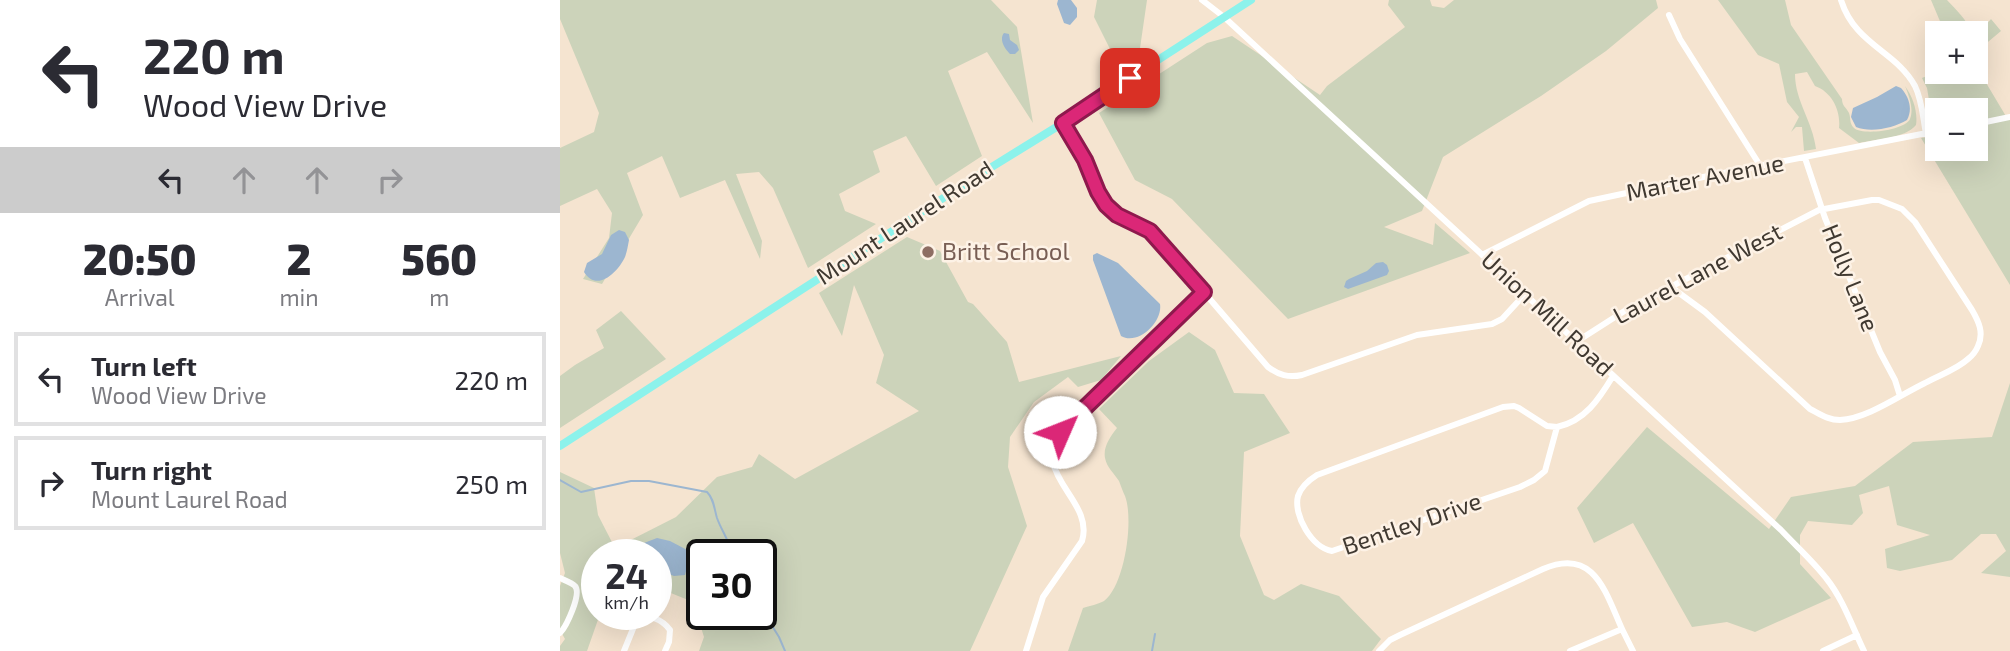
<!DOCTYPE html>
<html lang="en">
<head>
<meta charset="utf-8">
<style>
  :root { --surface:#fff; --page:#f2f2f3; --text:#2b2b33; --muted:#7c7c81; --line:#e1e1e2 }
  body { margin:0; font-family:"Exo 2",sans-serif; background:var(--page); color:var(--text); height:100vh; display:flex; flex-direction:column; font-size:26px; white-space:nowrap }
  * { box-sizing:border-box; margin:0 }
  p { font-size:23px; color:var(--muted) }
  .icon { flex:none; width:38px; height:38px; fill:none; stroke:currentColor; stroke-width:2; stroke-linecap:round; stroke-linejoin:round }
  .map { position:relative; flex:1; overflow:hidden }
  .side { display:flex; flex-direction:column; background:var(--surface); width:560px }
  .side>* { flex:none }
  .guide { background:#fff; color:var(--text); overflow:hidden }
  .buttons { position:absolute; left:1365px; top:21px; display:grid; gap:14px }
  .buttons a { display:grid; place-items:center; width:63px; height:63px; border-radius:0px; background:var(--surface); box-shadow:0 7px 28px #0002; font-size:35px }
  .speed { position:absolute; left:21px; top:539px; display:flex; gap:14px; font-size:35px; font-weight:700; text-align:center }
  .speed>* { display:grid; place-content:center; width:91px; height:91px; border-radius:50%; background:var(--surface); box-shadow:0 7px 28px #0002; line-height:1 }
  .speed small { font-size:18px; font-weight:400 }
  .speed .limit { border:4px solid #111; border-radius:10px; background:#fff; color:#111 }
  .pin { position:absolute; display:grid; place-items:center; width:60px; height:60px; color:#fff; margin:-30px; border-radius:14px; box-shadow:0 4px 10px #0006 }
  .me { position:absolute; width:77px; margin:-38px; rotate:46deg; stroke-linejoin:round; filter:drop-shadow(0 0 5px #0008) }
  .turn { display:flex; align-items:center; gap:24px; height:147px; padding:0 28px; font-size:32px }
  .turn .icon { width:91px; height:91px; stroke-width:2.5 }
  .turn b { display:block; font-size:49px; line-height:60px }
  .lanes { display:flex; align-items:center; height:66px; padding:0 28px; background:#0003; justify-content:center; gap:35px; direction:ltr }
  .lanes .off { opacity:.35 }
  .eta { display:flex; justify-content:space-evenly; align-items:center; height:119px; text-align:center }
  .eta b { font-size:42px; font-weight:800; line-height:49px }
  ul { padding:0; list-style:none }
  li { display:flex; align-items:center; gap:21px; height:94px; margin:0 14px 10px; padding:0 14px; border:4px solid var(--line); border-radius:0px }
  li div { flex:1 }
  li b { display:block; font-size:26px }
  li em { font-style:normal }
  main { display:flex; flex:1; min-height:0 }
  .map>svg:first-child { display:block }
  .green { fill:#ccd3ba; fill-rule:evenodd }
  .water { fill:#9cb6d0 }
  .lines { fill:none; stroke-linecap:round; stroke-linejoin:round }
  .stream { stroke:#9cb6d0; stroke-width:2 }
  .minor { stroke:#fff; stroke-width:6 }
  .major { stroke:#8cf2eb; stroke-width:8 }
  .route-casing { stroke:#8e194d; stroke-width:18 }
  .route { stroke:#db2777; stroke-width:12 }
  .education-dot { fill:#8d6e63; stroke:#fdf2e6; stroke-width:2.5 }
  .labels { text-anchor:middle; stroke-width:5; stroke-linejoin:round; paint-order:stroke }
  .street-label { font-size:24px; fill:#403931; stroke:#fdf2e6 }
  .education-label { font-size:24px; fill:#785e54; stroke:#fdf2e6; text-anchor:start }
</style>
</head>
<body>
<main>
<section class="side">
<div class="guide">
<div class="turn"><svg class="icon" aria-label="left" viewBox="0 0 24 24"><path d="M17 20v-9H6M10 6l-5 5 5 5"/></svg><div><b>220 m</b>Wood View Drive</div></div>
<div class="lanes"><svg class="icon" aria-label="left" viewBox="0 0 24 24"><path d="M17 20v-9H6M10 6l-5 5 5 5"/></svg><svg class="icon off" aria-label="ahead" viewBox="0 0 24 24"><path d="M12 20V5M6 11l6-6 6 6"/></svg><svg class="icon off" aria-label="ahead" viewBox="0 0 24 24"><path d="M12 20V5M6 11l6-6 6 6"/></svg><svg class="icon off" aria-label="right" viewBox="0 0 24 24"><path d="M7 20v-9h11M14 6l5 5-5 5"/></svg></div>
</div>
<div class="eta">
<div><b>20:50</b><p>Arrival</p></div>
<div><b>2</b><p>min</p></div>
<div><b>560</b><p>m</p></div>
</div>
<ul>
<li><svg class="icon" aria-label="left" viewBox="0 0 24 24"><path d="M17 20v-9H6M10 6l-5 5 5 5"/></svg><div><b>Turn left</b><p>Wood View Drive</p></div><em>220 m</em></li>
<li><svg class="icon" aria-label="right" viewBox="0 0 24 24"><path d="M7 20v-9h11M14 6l5 5-5 5"/></svg><div><b>Turn right</b><p>Mount Laurel Road</p></div><em>250 m</em></li>
</ul>
</section>
<div class="map">
<svg width="1450" height="651" viewBox="0 0 1450 651">
  <rect width="100%" height="100%" fill="#f5e4d0"/>
  <path class="green" d="M0 0H431L457 27 473 123 427 52 388 71 422 156 376 186 346 136 313 151 320 172 279 194 285 211 316 224 248 268 213 188 199 172 176 174 202 241 200 259 165 180 120 198 102 156 67 173 83 215 42 284 23 279 49 238 52 213 37 189 0 206V148L34 132 39 113 0 19Z
    M537 0H587L579 55 559 67 534 17Z
    M829 0H870L872 6 884 8 894 0H1096L1098 8 1046 51 981 96 883 157 862 211 824 227 873 245 875 223 910 253 728 319 612 199 575 180 539 113 647 43 672 36 760 95 767 86 845 27 828 5Z
    M1158 0H1225L1231 25 1282 99C1282 106 1286 107 1289 113 1291 118 1289 123 1294 128 1303 136 1345 130 1350 119 1354 109 1349 96 1345 86 1353 97 1358 112 1356 125 1344 139 1316 139 1299 143L1279 128C1281 111 1272 92 1255 86L1247 72 1235 74C1235 101 1253 122 1256 149L1244 151 1242 127H1236L1231 132 1239 117 1227 102 1219 64 1198 55Z
    M1371 0H1387C1396 10 1408 20 1411 33H1385Z
    M1431 19 1441 31 1416 52V36Z
    M1416 66 1447 118H1450V285L1361 138 1375 136 1367 88 1362 78 1377 72H1416ZM1377 110H1416V149H1377Z
    M347 237 380 251 408 302 413 304 447 342 459 382 561 356 541 380 518 387 508 377 474 402 450 437 448 467 467 526 410 651H139L144 637 133 602 96 587V555H37V614H40L27 651H0V646L5 639 0 630V586L5 573 0 553V472L34 488 38 515 55 548 116 517 157 477 192 467 199 454 235 479 359 411 316 383 324 355 294 285 282 336 259 293ZM142 555H201V614H142Z
    M61 311 106 359 0 428V376L15 365 44 348 36 330Z
    M629 332 655 350 674 393 704 394 730 433 684 452 680 536 704 595 714 600 741 584 779 596 821 639 812 651H508L523 608C529 606 539 604 544 601 565 585 574 519 565 496 563 492 561 486 559 481 554 473 547 468 545 458 543 447 550 437 557 428L539 409 589 361Z
    M1450 383V577L1421 573 1446 551 1436 534H1421L1392 560 1340 571 1327 568 1325 549 1370 535 1337 525 1329 486 1299 495 1303 513 1292 525 1248 521 1240 535V564L1271 598 1195 632 1167 622 1132 627 1073 523 1034 543 1017 508 1087 427 1209 529 1231 497 1295 486 1353 442 1432 437Z"/>
  <path class="water" d="M498 0H511L517 8V17L510 25 504 23 497 4Z
    M444 33 449 34 450 40 457 45 459 50 455 54H450C444 48 439 39 444 33Z
    M1336 86 1341 88C1349 97 1353 109 1347 120 1334 128 1311 133 1296 127L1291 117 1293 108 1317 97Z
    M59 230 65 232 69 240C68 245 67 252 65 257 58 272 37 293 24 272L27 263 42 254 51 235Z
    M537 253 558 263 600 304C603 322 578 346 561 336L533 260V255Z
    M823 262 827 265 829 271 827 275 788 289 784 287 786 281 789 279 807 271 816 263Z
    M97 538 110 541 129 551V560L125 575 114 576 96 569V555H69L84 543Z"/>
  <g class="lines">
    <path class="stream" d="M0 480 21 492 71 481H89L147 492C154 499 154 508 157 518 162 532 169 539 172 555
      M201 608 219 637 225 651
      M592 651 595 634"/>
    <path class="minor" d="M642 0 664 17 1221 530C1236 546 1253 561 1266 578 1283 599 1292 626 1304 651
      M1281 0C1295 45 1336 51 1355 86 1362 100 1363 118 1366 134
      M1109 15 1120 39 1201 167
      M503 123C511 136 519 148 525 162 533 177 536 194 547 207 560 220 581 222 595 235L708 367C719 375 728 378 742 375L857 335 932 324 942 319 965 294
      M1416 124 1450 117
      M1245 158 1265 218 1320 352 1335 380 1340 396
      M922 255 1029 201 1118 182 1377 131
      M1016 342 1066 310 1259 210 1312 200H1319L1342 209 1355 222 1412 310C1419 322 1424 333 1418 346 1416 351 1412 356 1408 359 1396 370 1379 375 1365 383 1340 395 1307 419 1280 420 1268 420 1260 414 1250 409L1145 312 1111 287
      M954 406 959 408 987 426 997 427 985 471 974 480 960 487 772 551C752 548 733 515 738 496 741 487 749 480 757 475L943 407Z
      M997 427C1025 421 1039 399 1053 376
      M0 578C4 580 12 583 15 586 22 594 6 627 0 633
      M1062 629 1073 651
      M64 651 77 619C88 613 103 620 110 630L109 642 105 651
      M466 651 483 597 522 541C535 499 467 474 503 429L644 292
      M819 651 830 640 840 635 983 569C1034 547 1045 591 1062 629L1010 651
      M1263 651 1297 635"/>
    <path class="major" d="M0 446 422 173 503 123 522 109 691 0"/>
  </g>
  <g class="lines">
    <defs>
      <path id="route" d="M500 432 644 292 590 231 557 215 546 205 538 192 525 160 503 123 570 78"/>
    </defs>
    <use href="#route" class="route-casing"/>
    <use href="#route" class="route"/>
  </g>
  <circle class="education-dot" cx="368" cy="252" r="7"/>
  <g class="labels">
    <g class="street-label">
      <text transform="translate(1145 178) rotate(-11)" y="8">Marter Avenue</text>
      <text transform="translate(345 223) rotate(-33)" y="8">Mount Laurel Road</text>
      <text transform="translate(1138 274) rotate(-28)" y="8">Laurel Lane West</text>
      <text transform="translate(1290 278) rotate(68)" y="8">Holly Lane</text>
      <text transform="translate(987 314) rotate(43)" y="8">Union Mill Road</text>
      <text transform="translate(852 524) rotate(-19)" y="8">Bentley Drive</text>
    </g>
    <g class="education-label">
      <text x="382" y="260">Britt School</text>
    </g>
  </g>
</svg>
<div class="buttons">
<a>+</a>
<a>−</a>
</div>
<div class="speed"><div>24<small>km/h</small></div><div class="limit">30</div></div>
<div class="pin" style="left:570px;top:78px;background:#d93025"><svg class="icon" aria-label="arrive" viewBox="0 0 24 24"><path d="M6 21V4h12l-3 4 3 4H6"/></svg></div>
<svg class="me" style="left:500px;top:432px" viewBox="-20 -20 40 40"><circle r="19" fill="#fff"/><path d="M0-13L10 11 0 6-10 11z" fill="#db2777"/></svg>
</div>
</main>
</body>
</html>
